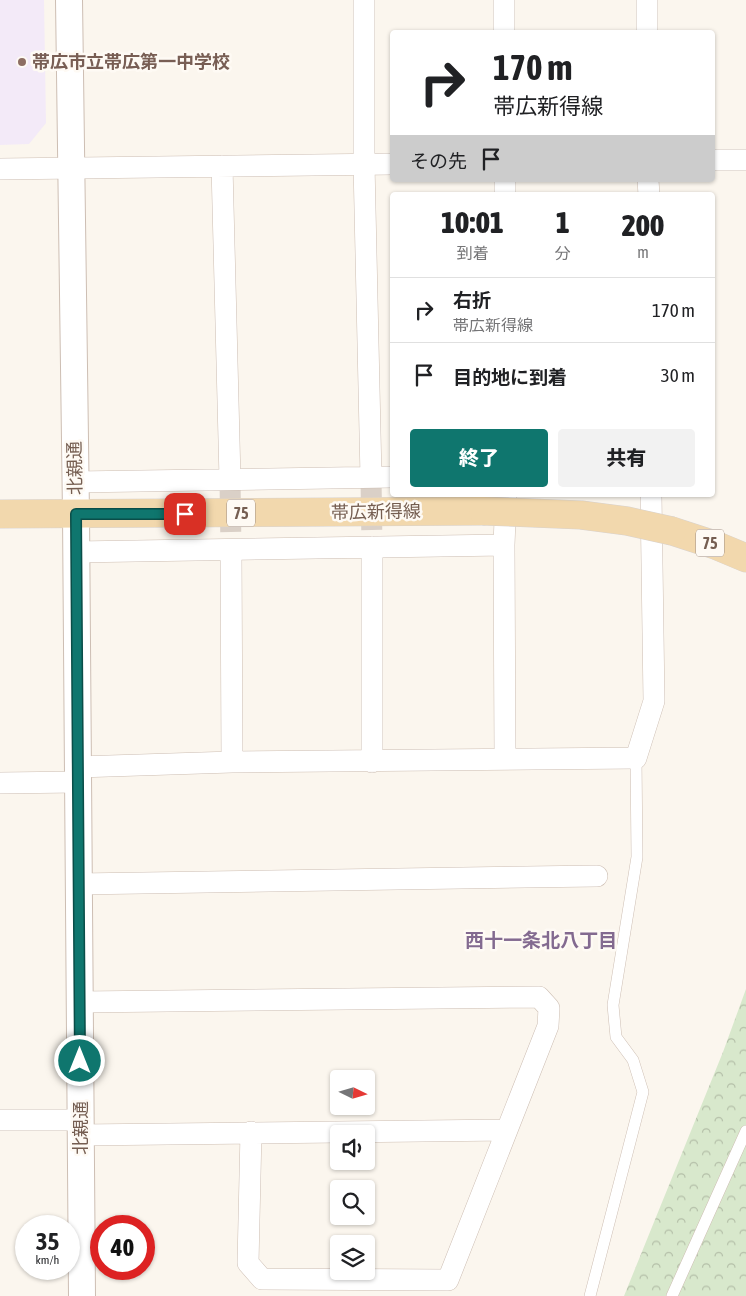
<!DOCTYPE html>
<html lang="ja">
<head>
<meta charset="utf-8">
<style>
  :root { --surface:#fff; --page:#f2f2f2; --text:#202124; --muted:#757577; --line:#e0e0e0; --accent:#0f766e }
  body { margin:0; font-family:"Asap Condensed","Noto Sans JP",sans-serif; background:var(--page); color:var(--text); height:100vh; display:flex; flex-direction:column; font-size:19px; white-space:nowrap }
  * { box-sizing:border-box; margin:0 }
  p { font-size:16px; color:var(--muted) }
  .icon { flex:none; width:28px; height:28px; fill:none; stroke:currentColor; stroke-width:2; stroke-linecap:round; stroke-linejoin:round }
  .map { position:relative; flex:1; overflow:hidden }
  .sheet { position:absolute; left:390px; top:192px; width:325px; height:305px; display:flex; flex-direction:column; background:var(--surface); border-radius:5px; box-shadow:0 1px 4px #0004 }
  .sheet>* { flex:none }
  .guide { position:absolute; left:390px; top:30px; width:325px; height:152px; border-radius:5px; box-shadow:0 1px 4px #0004; background:#fff; color:var(--text); overflow:hidden }
  .needle { width:32px; rotate:95deg }
  .controls { position:absolute; left:330px; top:1070px; display:grid; gap:10px }
  .controls a { display:grid; place-items:center; width:45px; height:45px; border-radius:5px; background:var(--surface); box-shadow:0 1px 4px #0004; font-size:25px }
  .speed { position:absolute; left:15px; top:1215px; display:flex; gap:10px; font-size:25px; font-weight:700; text-align:center }
  .speed>* { display:grid; place-content:center; width:65px; height:65px; border-radius:50%; background:var(--surface); box-shadow:0 1px 4px #0004; line-height:1 }
  .speed small { font-size:12px; font-weight:400 }
  .speed .limit { border:8px solid #d22; background:#fff; color:#111 }
  .pin { position:absolute; display:grid; place-items:center; width:42px; height:42px; color:#fff; margin:-21px; border-radius:10px; box-shadow:0 2px 8px #0006 }
  .me { position:absolute; width:55px; margin:-28px; rotate:0deg; stroke-linejoin:round; filter:drop-shadow(0 0 4px #0008) }
  .turn { display:flex; align-items:center; gap:18px; height:105px; padding:0 20px; font-size:22px }
  .turn .icon { width:65px; height:65px; stroke-width:2.5 }
  .turn b { display:block; font-size:35px; line-height:42px }
  .then { display:flex; align-items:center; height:48px; padding:0 20px; background:#0003; gap:10px; font-size:19px }
  .eta { display:flex; justify-content:space-evenly; align-items:center; height:85px; text-align:center }
  .eta b { font-size:30px; font-weight:800; line-height:35px }
  .action { display:flex; gap:10px; margin-top:auto; padding:10px 20px }
  .action a { flex:1; height:58px; border-radius:5px; background:var(--accent); color:#fff; font-size:20px; font-weight:800; line-height:58px; text-align:center }
  .action a+a { background:var(--page); color:var(--text) }
  ul { padding:0; list-style:none }
  li { display:flex; align-items:center; gap:15px; height:65px; padding:0 20px; border-top:1px solid var(--line) }
  li div { flex:1 }
  li b { display:block; font-size:19px }
  li em { font-style:normal }
  .map>svg:first-child { display:block }
  .education { fill:#f3eaf8 }
  .park { fill:url(#park-crowns) }
  .lines { fill:none; stroke-linecap:round; stroke-linejoin:round }
  .minor-tunnel { stroke:#dad0c7; stroke-width:21; stroke-dasharray:21 11; stroke-linecap:butt }
  .service-casing { stroke:#cdbeb3; stroke-width:12 }
  .minor-casing { stroke:#cdbeb3; stroke-width:22 }
  .tertiary-casing { stroke:#cdbeb3; stroke-width:28 }
  .primary-casing { stroke:#d8d2ce; stroke-width:29 }
  .service { stroke:#fff; stroke-width:11 }
  .minor { stroke:#fff; stroke-width:21 }
  .tertiary { stroke:#fff; stroke-width:26 }
  .primary { stroke:#f2d8ad; stroke-width:28 }
  .primary-bridge-casing { stroke:#d8d2ce; stroke-width:29; stroke-linecap:butt }
  .primary-bridge { stroke:#f2d8ad; stroke-width:28 }
  .route-casing { stroke:#0a4d48; stroke-width:12 }
  .route { stroke:#0f766e; stroke-width:9 }
  .education-dot { fill:#8d6e63; stroke:#fefaf4; stroke-width:2 }
  .labels { text-anchor:middle; stroke-width:5; stroke-linejoin:round; paint-order:stroke }
  .shield { fill:#fefaf4; stroke:#9e8d82; stroke-width:1 }
  .shield-label { font-size:16px; font-weight:bold; fill:#755e51 }
  .education-label { font-size:18px; font-weight:bold; fill:#785e54; stroke:#fefaf4; text-anchor:start }
  .street-label { font-size:18px; fill:#755e51; stroke:#fefaf4 }
  .neighbourhood-label { font-size:19px; font-weight:bold; fill:#836a90; stroke:#fefaf4 }
</style>
</head>
<body>
<div class="map">
<svg width="746" height="1296" viewBox="0 0 746 1296">
  <defs>
    <pattern id="park-crowns" width="20" height="18" patternUnits="userSpaceOnUse" patternTransform="scale(1.25)"><rect width="20" height="18" fill="#d8e8cc"/><path d="M2 6a3 3 0 1 1 6 0M12 15a3 3 0 1 1 6 0" fill="none" stroke="#b4bfa8"/></pattern>
  </defs>
  <rect width="100%" height="100%" fill="#fbf6ee"/>
  <path class="education" d="M0 0H44L46 123 29 144 0 145Z"/>
  <path class="park" d="M746 989V1296H624L723 1052Z"/>
  <g class="lines">
    <path class="minor-tunnel" d="M371 477 372 547
      M230 479 231 550"/>
    <defs>
      <path id="service" d="M590 1296 643 1092 633 1060 616 1037 613 1005 637 857 636 758
        M672 1296 746 1131"/>
      <path id="minor" d="M364 0V164L371 477
        M504 0V32
        M647 0V32
        M712 160H746
        M222 166 230 479
        M0 169 392 164
        M505 180V195
        M648 180 649 195
        M75 482 392 477
        M372 547V762
        M231 550 232 762
        M76 552 504 545
        M505 759 504 545 506 495
        M78 767 232 762 636 758 654 701 651 495
        M0 783 77 782
        M78 884 597 876
        M81 1002 539 997 549 1008 548 1026 448 1280 262 1279 248 1263 251 1132
        M0 1120H81
        M81 1135 507 1130"/>
      <path id="tertiary" d="M69 0 76 514 82 1296"/>
      <path id="primary" d="M0 514 483 511
        M672 531 715 545 746 558"/>
    </defs>
    <use href="#service" class="service-casing"/>
    <use href="#minor" class="minor-casing"/>
    <use href="#tertiary" class="tertiary-casing"/>
    <use href="#primary" class="primary-casing"/>
    <use href="#service" class="service"/>
    <use href="#minor" class="minor"/>
    <use href="#tertiary" class="tertiary"/>
    <use href="#primary" class="primary"/>
    <defs>
      <path id="primary-bridge" d="M483 511 581 515 627 521 672 531"/>
    </defs>
    <use href="#primary-bridge" class="primary-bridge-casing"/>
    <use href="#primary-bridge" class="primary-bridge"/>
  </g>
  <g class="lines">
    <defs>
      <path id="route" d="M80 1061 76 514H185"/>
    </defs>
    <use href="#route" class="route-casing"/>
    <use href="#route" class="route"/>
  </g>
  <circle class="education-dot" cx="22" cy="62" r="5"/>
  <g class="labels">
    <g class="shield">
      <rect x="227" y="499.5" width="28" height="27" rx="4"/>
      <rect x="696" y="529.5" width="28" height="27" rx="4"/>
    </g>
    <g class="shield-label">
      <text x="241" y="519">75</text>
      <text x="710" y="549">75</text>
    </g>
    <g class="education-label">
      <text x="32" y="68">帯広市立帯広第一中学校</text>
    </g>
    <g class="street-label">
      <text transform="translate(75 468) rotate(-91)" y="6">北親通</text>
      <text transform="translate(376 512) rotate(-1)" y="6">帯広新得線</text>
      <text transform="translate(81 1128) rotate(-90)" y="6">北親通</text>
    </g>
    <g class="neighbourhood-label">
      <text x="541" y="947">西十一条北八丁目</text>
    </g>
  </g>
</svg>
<div class="controls">
<a><svg class="needle" viewBox="-14 -14 28 28"><path d="M0-13l5 13h-10z" fill="#e53935"/><path d="M0 13l5-13h-10z" fill="#757577"/></svg></a>
<a><svg class="icon" aria-label="sound" viewBox="0 0 24 24"><path d="M4 9h4l5-4v14l-5-4H4zM17 9q2 3 0 6"/></svg></a>
<a><svg class="icon" aria-label="search" viewBox="0 0 24 24"><circle cx="10" cy="10" r="6"/><path d="M15 15l6 6"/></svg></a>
<a><svg class="icon" aria-label="layers" viewBox="0 0 24 24"><path d="M12 4l9 5-9 5-9-5zM3 14l9 5 9-5"/></svg></a>
</div>
<div class="speed"><div>35<small>km/h</small></div><div class="limit">40</div></div>
<div class="pin" style="left:185px;top:514px;background:#d93025"><svg class="icon" aria-label="arrive" viewBox="0 0 24 24"><path d="M6 21V4h12l-3 4 3 4H6"/></svg></div>
<svg class="me" style="left:80px;top:1061px" viewBox="-20 -20 40 40"><circle r="17" fill="#0f766e" stroke="#fff" stroke-width="3"/><path d="M0-11L8 9 0 5-8 9z" fill="#fff"/></svg>
<div class="guide">
<div class="turn"><svg class="icon" aria-label="right" viewBox="0 0 24 24"><path d="M7 20v-9h11M14 6l5 5-5 5"/></svg><div><b>170 m</b>帯広新得線</div></div>
<div class="then">その先<svg class="icon" aria-label="arrive" viewBox="0 0 24 24"><path d="M6 21V4h12l-3 4 3 4H6"/></svg></div>
</div>
<section class="sheet">
<div class="eta">
<div><b>10:01</b><p>到着</p></div>
<div><b>1</b><p>分</p></div>
<div><b>200</b><p>m</p></div>
</div>
<ul>
<li><svg class="icon" aria-label="right" viewBox="0 0 24 24"><path d="M7 20v-9h11M14 6l5 5-5 5"/></svg><div><b>右折</b><p>帯広新得線</p></div><em>170 m</em></li>
<li><svg class="icon" aria-label="arrive" viewBox="0 0 24 24"><path d="M6 21V4h12l-3 4 3 4H6"/></svg><div><b>目的地に到着</b></div><em>30 m</em></li>
</ul>
<div class="action"><a>終了</a><a>共有</a></div>
</section>
</div>
</body>
</html>
